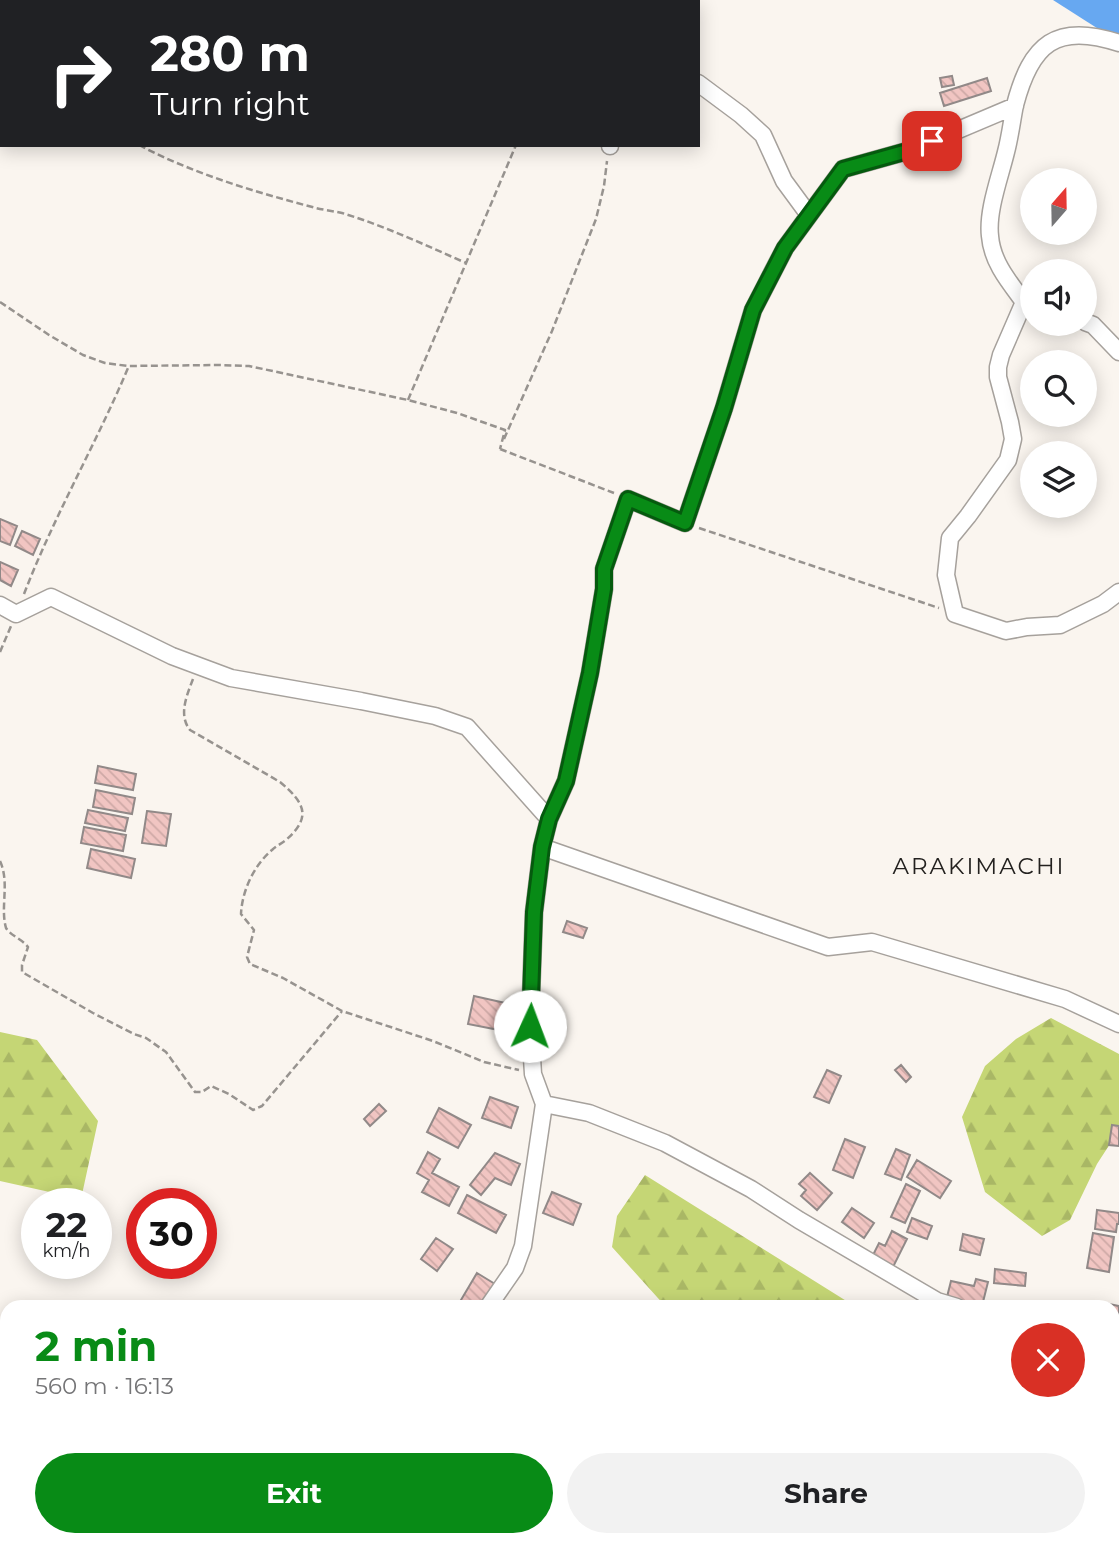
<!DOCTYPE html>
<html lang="en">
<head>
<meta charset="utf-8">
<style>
  :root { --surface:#fff; --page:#f2f2f2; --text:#202124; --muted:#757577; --accent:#088b16 }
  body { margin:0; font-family:Montserrat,sans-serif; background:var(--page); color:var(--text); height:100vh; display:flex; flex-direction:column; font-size:26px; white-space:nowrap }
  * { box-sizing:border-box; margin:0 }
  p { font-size:23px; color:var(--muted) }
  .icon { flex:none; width:38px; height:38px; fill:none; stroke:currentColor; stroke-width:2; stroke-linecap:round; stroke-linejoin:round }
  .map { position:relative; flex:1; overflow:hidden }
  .side { position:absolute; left:0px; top:1300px; width:1120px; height:247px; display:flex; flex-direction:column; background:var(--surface); border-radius:21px 21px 0 0; box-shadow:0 4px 18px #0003 }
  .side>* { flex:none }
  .top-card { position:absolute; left:0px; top:0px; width:700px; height:147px; box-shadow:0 4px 18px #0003; background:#202124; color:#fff; overflow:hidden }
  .needle { width:46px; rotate:20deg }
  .tools { position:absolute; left:1020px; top:168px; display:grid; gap:14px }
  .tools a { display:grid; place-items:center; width:77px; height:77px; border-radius:50%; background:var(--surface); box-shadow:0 4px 18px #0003; font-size:35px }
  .speed { position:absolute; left:21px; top:1188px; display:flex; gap:14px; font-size:35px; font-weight:700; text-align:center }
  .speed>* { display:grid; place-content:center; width:91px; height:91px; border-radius:50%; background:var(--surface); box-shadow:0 4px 18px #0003; line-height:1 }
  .speed small { font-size:18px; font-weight:400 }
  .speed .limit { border:10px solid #d22; background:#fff; color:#111 }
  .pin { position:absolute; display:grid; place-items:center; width:60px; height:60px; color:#fff; margin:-30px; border-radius:14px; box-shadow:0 4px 10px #0006 }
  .me { position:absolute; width:77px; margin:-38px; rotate:2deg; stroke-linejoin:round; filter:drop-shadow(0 0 5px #0008) }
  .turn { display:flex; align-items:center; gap:24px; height:147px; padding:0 35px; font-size:32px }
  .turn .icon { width:91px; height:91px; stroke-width:2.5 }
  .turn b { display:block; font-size:49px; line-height:60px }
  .round { display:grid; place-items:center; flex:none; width:74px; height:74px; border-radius:37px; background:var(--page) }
  .headline { display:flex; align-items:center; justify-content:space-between; height:119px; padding:0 35px }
  h1 { font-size:42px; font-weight:700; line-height:52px; color:var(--accent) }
  .primary-button { display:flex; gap:14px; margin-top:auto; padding:14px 35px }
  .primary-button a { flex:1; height:80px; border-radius:42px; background:var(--accent); color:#fff; font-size:28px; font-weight:700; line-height:80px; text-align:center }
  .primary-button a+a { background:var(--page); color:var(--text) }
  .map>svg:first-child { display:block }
  .forest { fill:url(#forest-firs) }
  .water { fill:#67a8f1 }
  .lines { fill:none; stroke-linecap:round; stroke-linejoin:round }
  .river { stroke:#67a8f1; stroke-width:23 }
  .building { fill:url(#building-back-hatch); stroke:#918988; stroke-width:2 }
  .street-casing { stroke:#a6a19c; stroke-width:19 }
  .path { stroke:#97938f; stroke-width:2.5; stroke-dasharray:7 3.5; stroke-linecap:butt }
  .street { stroke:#fff; stroke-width:16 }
  .route-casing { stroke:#055a0e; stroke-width:18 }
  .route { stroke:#088b16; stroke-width:12 }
  .labels { text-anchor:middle; stroke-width:5; stroke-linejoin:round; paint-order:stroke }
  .quarter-label { font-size:23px; letter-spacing:2px; fill:#23211f; stroke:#faf5ef }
</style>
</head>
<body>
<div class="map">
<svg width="1119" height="1546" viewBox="0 0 1119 1546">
  <defs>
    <pattern id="forest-firs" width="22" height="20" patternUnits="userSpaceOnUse" patternTransform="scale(1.75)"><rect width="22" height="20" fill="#c5d675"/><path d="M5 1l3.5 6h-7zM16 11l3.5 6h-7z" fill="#a9b765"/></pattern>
    <pattern id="building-back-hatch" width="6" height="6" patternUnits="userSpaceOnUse" patternTransform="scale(1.75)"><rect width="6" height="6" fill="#f1c5c2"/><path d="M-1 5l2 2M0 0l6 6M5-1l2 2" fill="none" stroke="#cea9a6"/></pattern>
  </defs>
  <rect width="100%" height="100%" fill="#faf5ef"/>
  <path class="forest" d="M1051 1018 1119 1054V1130L1097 1164 1070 1220 1042 1236 985 1192 962 1117 985 1066 1016 1039Z
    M0 1032 37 1040 98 1121 81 1199 0 1181Z
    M645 1175 856 1307H666L612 1247 617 1216Z"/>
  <path class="water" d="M1053 0H1119V37L1100 30Z"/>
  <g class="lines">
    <path class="river" d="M0 1497 7 1502
      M53 1540 69 1546"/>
  </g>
  <path class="building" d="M952 76 954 85 942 87 940 78Z
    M987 78 991 91 944 106 940 93Z
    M0 519 17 526 10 545 0 541Z
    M22 531 40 539 33 555 15 546Z
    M0 562 18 570 11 586 0 580Z
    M98 766 136 774 133 790 95 783Z
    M96 790 135 798 132 814 93 807Z
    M88 810 128 818 125 831 85 823Z
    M147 811 171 814 166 846 142 843Z
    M84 827 126 835 123 851 81 843Z
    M91 849 135 859 131 878 87 868Z
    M567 921 587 928 583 938 563 932Z
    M474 996 510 1004 504 1031 468 1024Z
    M901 1065 911 1077 906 1082 895 1070Z
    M827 1070 841 1076 829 1103 814 1097Z
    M490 1097 518 1107 511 1128 482 1118Z
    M379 1104 386 1111 370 1126 364 1119Z
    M439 1108 471 1125 458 1148 427 1132Z
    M1112 1125 1119 1126V1146L1109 1145Z
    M845 1139 865 1147 853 1178 833 1170Z
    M896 1149 910 1155 901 1180 885 1174Z
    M428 1152 440 1159 432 1173 459 1187 449 1206 422 1192 429 1180 417 1173Z
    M495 1153 520 1164 511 1185 495 1178 481 1195 470 1185Z
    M917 1160 951 1181 940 1198 907 1177Z
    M810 1173 832 1193 817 1210 801 1196 806 1190 799 1184Z
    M906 1184 920 1191 905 1223 891 1217Z
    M552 1192 581 1204 573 1225 543 1213Z
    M467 1195 506 1215 496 1233 458 1213Z
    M852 1208 874 1223 864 1238 842 1222Z
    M1097 1210 1119 1213V1224H1117L1116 1232 1095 1229Z
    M912 1218 932 1226 927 1239 907 1232Z
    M892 1231 907 1239 893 1267 872 1257 879 1243 885 1246Z
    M1093 1233 1114 1237 1109 1272 1087 1268Z
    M963 1234 984 1239 980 1255 960 1250Z
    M436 1238 453 1249 437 1271 421 1259Z
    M995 1269 1026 1273 1025 1286 994 1283Z
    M477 1273 495 1284 480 1307H462L458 1305Z
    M976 1279 988 1282 982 1306 947 1297 951 1281 974 1286Z
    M1109 1304 1119 1306V1329L1113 1328V1307H1109Z"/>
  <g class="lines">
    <defs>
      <path id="street" d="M698 83 741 115 763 135 784 181 809 215
        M610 146V145
        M1024 302 1001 355 998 367V377L1010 422 1013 439 1008 460 968 516 950 538 946 575 955 614 1006 631 1027 627 1060 625 1103 604 1119 592
        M1032 304 1024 302C1009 282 992 262 990 236 987 211 1000 177 1006 152 1010 137 1012 120 1015 105 1031 44 1056 22 1119 43
        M1085 322 1093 325 1119 352
        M0 605 16 614 51 597 172 656 231 678 361 701 435 716 467 727 549 819
        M542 847 828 947 872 942 1065 999 1119 1024
        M544 1104 589 1113 665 1143 751 1189 799 1220 937 1301 957 1307
        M488 1307 515 1268 523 1246 544 1104 533 1074 530 1025 534 912 542 847 549 819 566 781 590 673 604 589V569L628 499 685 523 724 408 753 310 785 248 843 169 911 150 1015 106
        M1113 1357 1119 1358
        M460 1540 463 1546"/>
    </defs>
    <use href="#street" class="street-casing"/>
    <path class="path" d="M73 2 74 0
      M0 77 2 78
      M139 145C194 174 255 192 316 208 324 210 333 211 342 213 385 226 425 245 466 263
      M0 302 49 335 83 355 105 363 128 366 217 365 249 366 408 400 457 413 505 430 500 449
      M408 400 516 145
      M504 439 552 331 596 219 604 186 607 161
      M500 449 614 493
      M699 528 939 608
      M24 594C54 516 96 444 128 368
      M0 652 11 626
      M193 679C187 695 178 715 190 730L280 782C305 803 312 817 286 840 281 844 276 846 272 850 254 865 242 891 241 914L254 930 247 957 250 964 283 978 342 1011 433 1041 484 1062 519 1070
      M0 861C10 883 0 907 6 928 11 936 22 939 28 947L22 965V972L93 1013 134 1034 146 1038 166 1052 195 1092H202L211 1086 229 1094 253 1110 262 1106 342 1011
      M0 1322 7 1324
      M439 1540 443 1546"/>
    <use href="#street" class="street"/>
  </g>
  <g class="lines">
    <defs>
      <path id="route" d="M530 1026 534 912 542 847 549 819 566 781 590 673 604 589V569L628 499 685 523 724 408 753 310 785 248 843 169 911 150 932 141"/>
    </defs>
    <use href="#route" class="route-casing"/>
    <use href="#route" class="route"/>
  </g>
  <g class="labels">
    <g class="quarter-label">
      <text x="979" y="874">ARAKIMACHI</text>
    </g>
  </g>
</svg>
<div class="tools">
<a><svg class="needle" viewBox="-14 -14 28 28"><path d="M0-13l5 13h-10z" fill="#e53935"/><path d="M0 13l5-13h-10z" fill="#757577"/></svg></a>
<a><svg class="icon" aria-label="sound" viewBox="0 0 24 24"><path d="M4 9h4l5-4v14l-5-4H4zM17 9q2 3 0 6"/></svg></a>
<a><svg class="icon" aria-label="search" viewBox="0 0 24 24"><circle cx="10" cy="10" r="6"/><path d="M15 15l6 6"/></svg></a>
<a><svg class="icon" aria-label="layers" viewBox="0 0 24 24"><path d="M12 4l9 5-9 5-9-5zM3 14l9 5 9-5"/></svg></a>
</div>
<div class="speed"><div>22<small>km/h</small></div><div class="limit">30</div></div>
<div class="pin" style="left:932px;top:141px;background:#d93025"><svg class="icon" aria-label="arrive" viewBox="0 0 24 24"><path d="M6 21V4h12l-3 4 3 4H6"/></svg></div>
<svg class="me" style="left:530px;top:1026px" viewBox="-20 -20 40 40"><circle r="19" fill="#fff"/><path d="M0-13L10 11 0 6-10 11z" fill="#088b16"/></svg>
<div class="top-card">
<div class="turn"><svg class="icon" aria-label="right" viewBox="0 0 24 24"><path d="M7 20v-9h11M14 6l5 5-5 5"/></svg><div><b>280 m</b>Turn right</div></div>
</div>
<section class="side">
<div class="headline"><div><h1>2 min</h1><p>560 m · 16:13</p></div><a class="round" style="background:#d93025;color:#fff"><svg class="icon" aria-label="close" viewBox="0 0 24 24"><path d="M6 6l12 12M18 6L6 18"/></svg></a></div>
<div class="primary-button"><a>Exit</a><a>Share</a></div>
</section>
</div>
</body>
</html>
